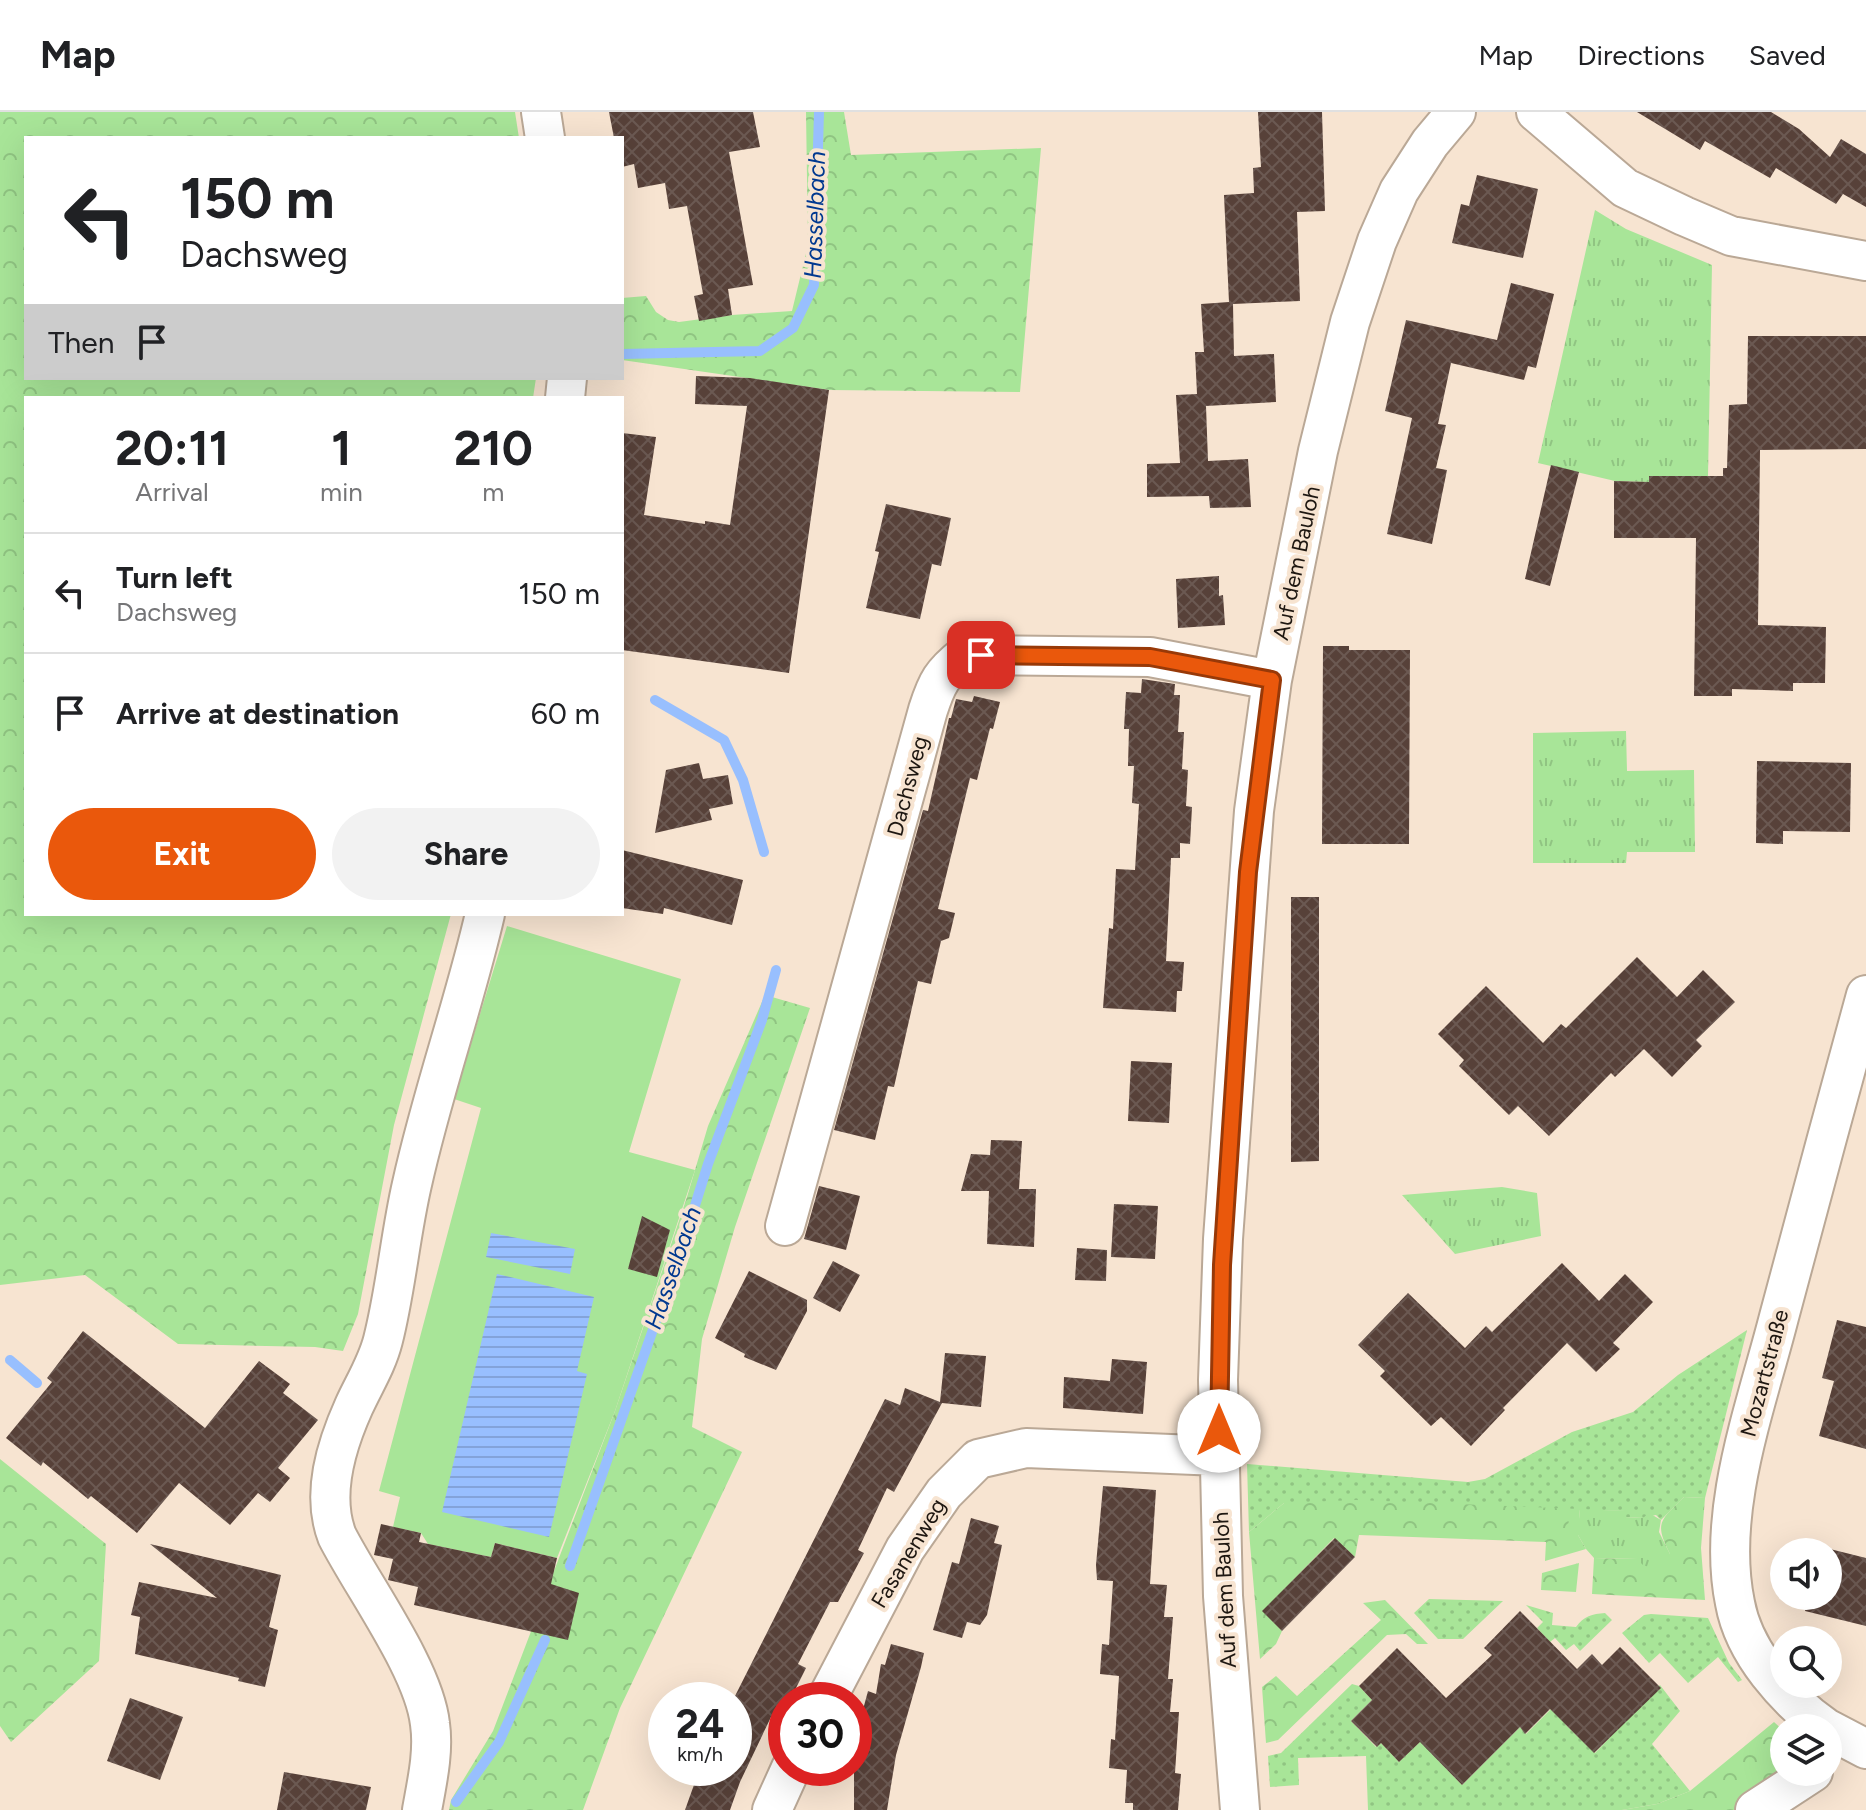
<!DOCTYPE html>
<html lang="en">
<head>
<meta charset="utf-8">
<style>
  :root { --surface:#fff; --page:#f2f2f2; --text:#202124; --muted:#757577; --line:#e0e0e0; --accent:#ea580c }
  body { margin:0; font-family:Figtree,sans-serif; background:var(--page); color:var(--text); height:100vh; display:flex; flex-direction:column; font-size:30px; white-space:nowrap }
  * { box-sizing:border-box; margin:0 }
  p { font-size:26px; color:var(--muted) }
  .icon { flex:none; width:44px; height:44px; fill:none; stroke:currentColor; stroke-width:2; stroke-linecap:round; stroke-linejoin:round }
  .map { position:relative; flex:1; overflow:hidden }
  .sheet { position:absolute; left:24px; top:284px; width:600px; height:520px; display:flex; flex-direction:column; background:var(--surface); border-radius:0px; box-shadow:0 8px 32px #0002 }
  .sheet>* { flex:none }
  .top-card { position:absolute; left:24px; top:24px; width:600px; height:244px; border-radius:0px; box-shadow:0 8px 32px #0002; background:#fff; color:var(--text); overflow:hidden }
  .buttons { position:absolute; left:1770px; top:1426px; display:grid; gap:16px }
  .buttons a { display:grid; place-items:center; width:72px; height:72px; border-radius:50%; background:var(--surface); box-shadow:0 8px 32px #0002; font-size:40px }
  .speed { position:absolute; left:648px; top:1570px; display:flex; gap:16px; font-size:40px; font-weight:700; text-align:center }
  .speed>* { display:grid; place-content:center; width:104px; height:104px; border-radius:50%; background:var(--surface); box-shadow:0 8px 32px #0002; line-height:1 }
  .speed small { font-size:20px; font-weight:400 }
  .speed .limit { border:12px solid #d22; background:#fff; color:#111 }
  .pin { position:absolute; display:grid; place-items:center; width:68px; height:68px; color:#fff; margin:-34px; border-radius:16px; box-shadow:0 4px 12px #0006 }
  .me { position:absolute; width:88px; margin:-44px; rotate:0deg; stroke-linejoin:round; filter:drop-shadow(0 0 6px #0008) }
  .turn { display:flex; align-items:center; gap:28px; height:168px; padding:0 24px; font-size:36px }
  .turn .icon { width:104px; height:104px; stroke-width:2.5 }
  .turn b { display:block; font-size:56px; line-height:68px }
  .then { display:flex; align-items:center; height:76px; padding:0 24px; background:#0003; gap:16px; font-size:30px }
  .eta { display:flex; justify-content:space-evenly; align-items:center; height:136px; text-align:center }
  .eta b { font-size:48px; font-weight:700; line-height:56px }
  .action { display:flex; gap:16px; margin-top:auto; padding:16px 24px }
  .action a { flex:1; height:92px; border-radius:48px; background:var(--accent); color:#fff; font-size:32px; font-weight:700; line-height:92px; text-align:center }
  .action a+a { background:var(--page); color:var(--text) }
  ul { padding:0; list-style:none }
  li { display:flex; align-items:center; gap:24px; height:120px; padding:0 24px; border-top:2px solid var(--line) }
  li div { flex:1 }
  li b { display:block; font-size:30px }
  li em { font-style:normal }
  header { display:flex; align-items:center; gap:48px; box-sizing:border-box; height:112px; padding:0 40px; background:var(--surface); border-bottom:2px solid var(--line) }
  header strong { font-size:38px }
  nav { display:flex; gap:44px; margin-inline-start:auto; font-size:28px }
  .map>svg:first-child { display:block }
  .grass { fill:url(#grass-dots) }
  .forest { fill:url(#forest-crowns) }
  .park { fill:url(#park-tufts) }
  .garden { fill:#a8e598 }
  .water { fill:url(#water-rules) }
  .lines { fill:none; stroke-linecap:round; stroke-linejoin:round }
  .stream { stroke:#98bffe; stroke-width:10 }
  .building { fill:url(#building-cross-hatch) }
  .minor-casing { stroke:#baa896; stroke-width:42 }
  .minor { stroke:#fff; stroke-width:38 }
  .route-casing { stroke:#983908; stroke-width:20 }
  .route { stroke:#ea580c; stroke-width:14 }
  .labels { text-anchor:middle; stroke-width:8; stroke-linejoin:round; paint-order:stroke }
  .street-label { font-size:22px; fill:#1e1711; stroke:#f7e4d1 }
  .water-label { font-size:24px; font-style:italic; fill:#003890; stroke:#f7e4d1 }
</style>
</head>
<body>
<header>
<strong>Map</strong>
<nav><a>Map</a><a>Directions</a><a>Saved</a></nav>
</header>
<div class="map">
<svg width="1866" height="1698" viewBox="0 0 1866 1698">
  <defs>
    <pattern id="grass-dots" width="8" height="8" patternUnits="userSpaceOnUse" patternTransform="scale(2)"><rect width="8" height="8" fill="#a8e598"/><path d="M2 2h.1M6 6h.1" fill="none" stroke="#90c482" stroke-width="1.8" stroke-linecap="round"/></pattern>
    <pattern id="forest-crowns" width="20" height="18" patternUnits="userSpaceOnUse" patternTransform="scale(2)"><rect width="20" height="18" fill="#a8e598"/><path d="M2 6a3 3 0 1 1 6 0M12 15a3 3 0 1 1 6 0" fill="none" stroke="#90c482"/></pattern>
    <pattern id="park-tufts" width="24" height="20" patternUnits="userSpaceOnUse" patternTransform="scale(2)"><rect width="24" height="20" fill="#a8e598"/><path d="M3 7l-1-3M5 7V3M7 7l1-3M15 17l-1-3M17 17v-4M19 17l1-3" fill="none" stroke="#90c482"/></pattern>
    <pattern id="water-rules" width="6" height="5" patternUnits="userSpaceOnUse" patternTransform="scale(2)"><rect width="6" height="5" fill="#98bffe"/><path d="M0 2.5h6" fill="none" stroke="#83a3d9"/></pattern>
    <pattern id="building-cross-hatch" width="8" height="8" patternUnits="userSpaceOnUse" patternTransform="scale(2)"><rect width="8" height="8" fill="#574139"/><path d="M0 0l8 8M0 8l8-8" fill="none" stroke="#6b5952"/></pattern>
  </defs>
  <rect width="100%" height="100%" fill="#f7e4d1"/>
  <path class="grass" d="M1747 1218 1705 1386 1684 1385 1661 1408 1656 1403 1643 1406 1624 1405 1625 1399 1284 1391 1249 1420 1247 1352 1468 1370 1485 1367 1572 1320 1633 1300 1678 1263Z
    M1429 1487 1503 1489 1463 1527H1438L1414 1501Z
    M1526 1493 1553 1501 1552 1513 1576 1515C1584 1504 1592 1502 1605 1501L1612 1508 1580 1539 1574 1532 1566 1538 1555 1526 1550 1530 1537 1516 1543 1510Z
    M1651 1502 1708 1506 1729 1551 1742 1568 1738 1570 1718 1545 1688 1571 1660 1541 1649 1551 1622 1521 1644 1503Z
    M1352 1572 1359 1574 1372 1588 1351 1609 1376 1635 1381 1631 1399 1650 1423 1627 1432 1642 1462 1673 1520 1615 1526 1622 1554 1594 1566 1613 1595 1641 1660 1573 1680 1599 1652 1632 1690 1679 1657 1692 1622 1698H1368L1366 1644 1298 1646 1299 1673 1270 1675 1268 1644 1281 1641Z"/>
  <path class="forest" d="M0 0H515L519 26H26V266H536L533 286H26V802H451L394 1013 358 1202 343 1239 315 1235 178 1232 85 1163 0 1173Z
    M806 0H844L851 43 1041 36 1020 280 829 278 622 248V186L646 184 656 200 668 208 679 210 732 203 792 199 808 133Z
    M765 883 810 896 735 1115 702 1227 692 1315 742 1340 620 1596 583 1698H449L451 1688 493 1619 615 1299 687 1085 708 1014Z
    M0 1347 106 1432 99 1549 11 1630 0 1614Z
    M1684 1385 1705 1386 1701 1436 1705 1488 1592 1482 1594 1446 1637 1447 1670 1442C1654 1410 1660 1409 1684 1385Z
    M1356 1388 1580 1397 1579 1408 1568 1423H1578L1586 1437 1545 1449 1546 1430 1359 1423 1355 1445 1334 1426 1263 1499 1282 1519 1276 1532 1260 1547 1249 1420 1284 1391Z
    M1579 1451 1576 1480 1541 1478 1542 1461Z
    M1385 1488 1428 1532H1417L1406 1522 1387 1523 1278 1628 1266 1631 1262 1575 1276 1564 1297 1584 1381 1508 1363 1491Z
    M1774 1610 1784 1619V1660L1739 1698H1622L1657 1692 1690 1679Z"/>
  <path class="park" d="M1595 98 1626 117 1712 153 1708 364H1650L1649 370 1615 369 1538 351Z
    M1626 619 1627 659 1694 658 1695 740H1627L1626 751H1533V621Z
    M1502 1075 1537 1081 1541 1124 1455 1142 1402 1083Z
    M1580 1397 1625 1399V1405L1643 1406 1649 1401 1661 1408 1659 1420 1670 1442 1660 1458 1646 1456 1637 1447 1594 1446 1586 1437 1578 1423H1567L1569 1407H1579Z"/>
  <path class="garden" d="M507 814 681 867 629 1040 695 1058 615 1299 557 1446 495 1431 491 1445 428 1432 421 1421 393 1415 400 1385 379 1379 481 996 454 987Z"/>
  <path class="water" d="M491 1121 575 1137 570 1162 486 1145Z
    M497 1162 594 1185 577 1259 587 1262 549 1425 442 1400Z"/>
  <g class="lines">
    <path class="stream" d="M622 242 760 239 793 216 814 173 819 0
      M655 588 724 628 743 668 764 740
      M10 1248 37 1271
      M570 1454 682 1135 708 1052 762 908 776 858
      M456 1690 499 1630 545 1528"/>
  </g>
  <path class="building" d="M609 0H753L760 35 729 40 753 173 728 177 732 203 699 209 694 184 703 182 687 94 669 97 665 71 638 76 634 52 622 55V26H614Z
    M1258 0H1322L1325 99 1297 100 1300 189 1233 192 1234 244 1274 242 1276 290 1206 294 1208 349 1248 347 1251 395 1210 396 1209 384 1147 385V352L1180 351 1176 283 1197 282 1195 240H1204L1201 192 1229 190 1224 83 1254 81 1253 56 1261 55Z
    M1637 0H1771L1799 17 1830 45 1841 27 1866 42V95L1843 82 1836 92 1776 56 1770 66 1705 29 1700 38Z
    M1477 63 1538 77 1523 146 1452 131 1461 92 1469 94Z
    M1511 171 1554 182 1536 256 1528 254 1524 268 1451 251 1438 312 1446 313 1436 356 1447 358 1432 432 1387 422 1412 306 1385 299 1406 208 1497 228Z
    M1748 224H1866V337L1760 338 1758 513 1826 515 1825 571H1793V579L1732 577V584H1694L1696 426H1614V369L1649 370V364H1723V356H1727L1729 293 1747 292Z
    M696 264 750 266 829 278 789 561 622 538V321L656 325 644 403 705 412V409L730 413 747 294 695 292Z
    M1551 353 1579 360 1550 474 1525 467Z
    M886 392 951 406 941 454 932 452 920 507 866 496 879 440 875 439Z
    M1219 464V484L1223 483 1225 513 1178 516 1176 467Z
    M1323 534H1349V538H1410L1409 732H1322Z
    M1142 567 1175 572 1174 583H1180L1178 620H1184L1182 657 1188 658 1186 694 1192 695 1190 732 1180 731V746H1171L1166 849 1184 850 1182 879H1177L1176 900 1103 896 1109 816 1113 817 1116 757 1135 758 1139 692 1132 691 1134 654H1128L1129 617H1124L1126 580 1141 581Z
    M974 584 1000 590 993 617 990 616 977 668 970 666 938 797 955 801 949 826 941 829 931 872 918 869 894 975 888 974 875 1028 834 1018 923 698 928 699 949 606H951L956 587 972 590Z
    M1757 649 1851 651 1850 720 1783 719V732L1756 731Z
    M699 651 703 667 728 663 733 692 709 697 712 708 655 721 666 658Z
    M622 738 743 768 732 813 664 796 663 802 622 796Z
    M1291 785H1319V1049L1291 1050Z
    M1637 845 1677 885 1703 858 1735 890 1696 928 1702 934 1672 965 1644 937 1615 965 1611 961 1549 1024 1518 994 1509 1003 1459 954 1464 948 1438 922 1486 874 1543 931 1561 912 1566 916Z
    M1131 949 1172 951 1169 1011 1128 1009Z
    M991 1028 1022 1029 1019 1077H1036L1034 1135 987 1132 989 1079H961L971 1042 990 1043Z
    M819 1074 860 1084 846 1138 804 1127Z
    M1114 1092 1158 1094 1155 1147 1111 1145Z
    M642 1104 670 1118 657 1165 628 1157Z
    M1077 1136 1107 1138 1106 1169 1075 1168Z
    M833 1149 860 1163 840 1200 813 1186Z
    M1562 1151 1599 1189 1625 1162 1653 1190 1613 1231 1620 1237 1596 1260 1567 1231 1503 1296 1505 1298 1471 1334 1441 1305 1431 1314 1380 1264 1385 1259 1358 1233 1408 1181 1465 1236 1486 1214 1492 1220Z
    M749 1159 807 1188V1199L776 1258 744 1245 745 1242 715 1226Z
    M1837 1208 1866 1215V1337L1819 1324 1834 1269 1822 1266Z
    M83 1219 205 1316 259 1249 290 1272 283 1281 318 1308 278 1356 290 1366 270 1390 258 1381 230 1413 179 1371 137 1421 91 1384 88 1387 43 1350 41 1354 6 1326 52 1270 47 1266Z
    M945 1241 986 1244 981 1295 942 1291 894 1380 887 1376 858 1438 864 1441 838 1490H830L798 1552 806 1556 790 1588H786V1595L779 1609 771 1605 740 1670 730 1698H685L700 1656H734V1586L885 1287 900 1293 905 1276 940 1290Z
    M1112 1247 1147 1250 1143 1302 1063 1296 1064 1265 1110 1269Z
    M1103 1374 1156 1378 1150 1472 1167 1473 1164 1505H1173L1168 1567H1173L1170 1600H1179L1175 1661 1181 1662 1178 1698H1133V1691H1125L1127 1658 1109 1656 1111 1627 1115 1628 1119 1564 1100 1562 1102 1532 1109 1533 1113 1469 1097 1468 1096 1453Z
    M971 1406 999 1414 994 1431 1002 1433 987 1503 980 1513 967 1510 962 1526 933 1518 952 1450 959 1452Z
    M381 1412 421 1421 419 1430 491 1445 495 1431 557 1446 551 1472 579 1481 568 1528 414 1493 418 1475 388 1468 393 1447 374 1443Z
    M1335 1426 1355 1445 1282 1519 1262 1499Z
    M150 1432 281 1463 269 1515 278 1518 265 1575 238 1569 239 1566 135 1542 140 1505 131 1503 139 1470 217 1486Z
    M1822 1435 1866 1446V1514L1805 1499 1809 1484H1828V1440H1820Z
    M1520 1499 1577 1557 1592 1542 1602 1553 1620 1535 1661 1576 1594 1641 1550 1597 1525 1622 1520 1615 1462 1673 1420 1630 1399 1650 1381 1631 1377 1635 1351 1609 1372 1588 1359 1574 1397 1536 1446 1586 1492 1543 1484 1536Z
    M891 1532 924 1541 921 1555 896 1643 887 1698H854V1631L868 1579 876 1582 881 1552 885 1553Z
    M130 1586 183 1605 160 1668 107 1649Z
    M284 1660 371 1675 366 1698H277Z"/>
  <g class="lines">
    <defs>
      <path id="minor" d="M541 0 545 26
        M1536 0 1625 76 1684 104 1731 124 1866 149
        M565 286 567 266
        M785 1114 928 598C937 570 942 561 965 543L1150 545 1272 568
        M826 1588 905 1437 944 1381 978 1347 1026 1336 1219 1344
        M1826 1616C1786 1588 1744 1541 1735 1491 1716 1399 1756 1295 1779 1205 1807 1098 1837 990 1866 883
        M1828 1617 1866 1637
        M422 1698C427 1670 434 1640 430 1612 424 1557 363 1475 337 1424 321 1382 336 1334 354 1294 364 1272 377 1252 383 1228 396 1177 400 1124 412 1072 432 981 464 893 485 802
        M772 1698 791 1656
        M1240 1698 1223 1484 1218 1268 1223 1127 1254 699 1272 568 1318 339 1350 210 1377 129 1399 79 1430 31 1456 0
        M1755 1698 1813 1660"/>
    </defs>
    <use href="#minor" class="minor-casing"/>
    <use href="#minor" class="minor"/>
  </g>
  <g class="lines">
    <defs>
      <path id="route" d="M981 543 1150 545 1272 568 1248 760 1222 1153 1219 1319"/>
    </defs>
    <use href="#route" class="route-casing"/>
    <use href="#route" class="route"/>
  </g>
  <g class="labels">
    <g class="street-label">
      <text transform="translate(1296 451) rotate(-78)" y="8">Auf dem Bauloh</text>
      <text transform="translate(907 674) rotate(-75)" y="8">Dachsweg</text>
      <text transform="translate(1764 1261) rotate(-75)" y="8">Mozartstraße</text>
      <text transform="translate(908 1441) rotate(-59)" y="8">Fasanenweg</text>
      <text transform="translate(1224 1478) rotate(-93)" y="8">Auf dem Bauloh</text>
    </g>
    <g class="water-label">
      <text transform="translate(815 103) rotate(-88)" y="8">Hasselbach</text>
      <text transform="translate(673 1156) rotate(-71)" y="8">Hasselbach</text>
    </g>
  </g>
</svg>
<div class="buttons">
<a><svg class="icon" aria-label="sound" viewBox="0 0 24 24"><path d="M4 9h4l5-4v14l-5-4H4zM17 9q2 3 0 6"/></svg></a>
<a><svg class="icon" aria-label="search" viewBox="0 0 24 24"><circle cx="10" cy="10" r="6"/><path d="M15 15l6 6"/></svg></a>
<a><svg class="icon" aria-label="layers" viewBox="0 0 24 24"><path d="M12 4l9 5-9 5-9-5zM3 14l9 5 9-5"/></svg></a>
</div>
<div class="speed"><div>24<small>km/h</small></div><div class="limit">30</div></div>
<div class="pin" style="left:981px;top:543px;background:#d93025"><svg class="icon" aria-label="arrive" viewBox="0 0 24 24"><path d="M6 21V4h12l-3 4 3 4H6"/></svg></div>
<svg class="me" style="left:1219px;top:1319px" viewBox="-20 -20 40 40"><circle r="19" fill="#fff"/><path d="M0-13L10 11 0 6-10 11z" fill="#ea580c"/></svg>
<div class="top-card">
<div class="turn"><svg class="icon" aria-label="left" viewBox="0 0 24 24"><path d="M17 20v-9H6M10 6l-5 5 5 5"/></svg><div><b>150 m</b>Dachsweg</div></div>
<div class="then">Then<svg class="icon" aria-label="arrive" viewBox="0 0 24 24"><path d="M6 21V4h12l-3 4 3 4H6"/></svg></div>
</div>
<section class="sheet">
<div class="eta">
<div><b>20:11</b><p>Arrival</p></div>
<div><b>1</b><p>min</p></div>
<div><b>210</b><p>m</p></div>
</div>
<ul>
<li><svg class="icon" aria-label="left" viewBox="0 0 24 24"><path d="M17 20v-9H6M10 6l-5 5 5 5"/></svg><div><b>Turn left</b><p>Dachsweg</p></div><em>150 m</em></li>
<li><svg class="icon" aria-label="arrive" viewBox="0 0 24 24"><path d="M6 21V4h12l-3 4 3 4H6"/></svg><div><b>Arrive at destination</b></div><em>60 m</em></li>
</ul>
<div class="action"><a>Exit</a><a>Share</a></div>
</section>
</div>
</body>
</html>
